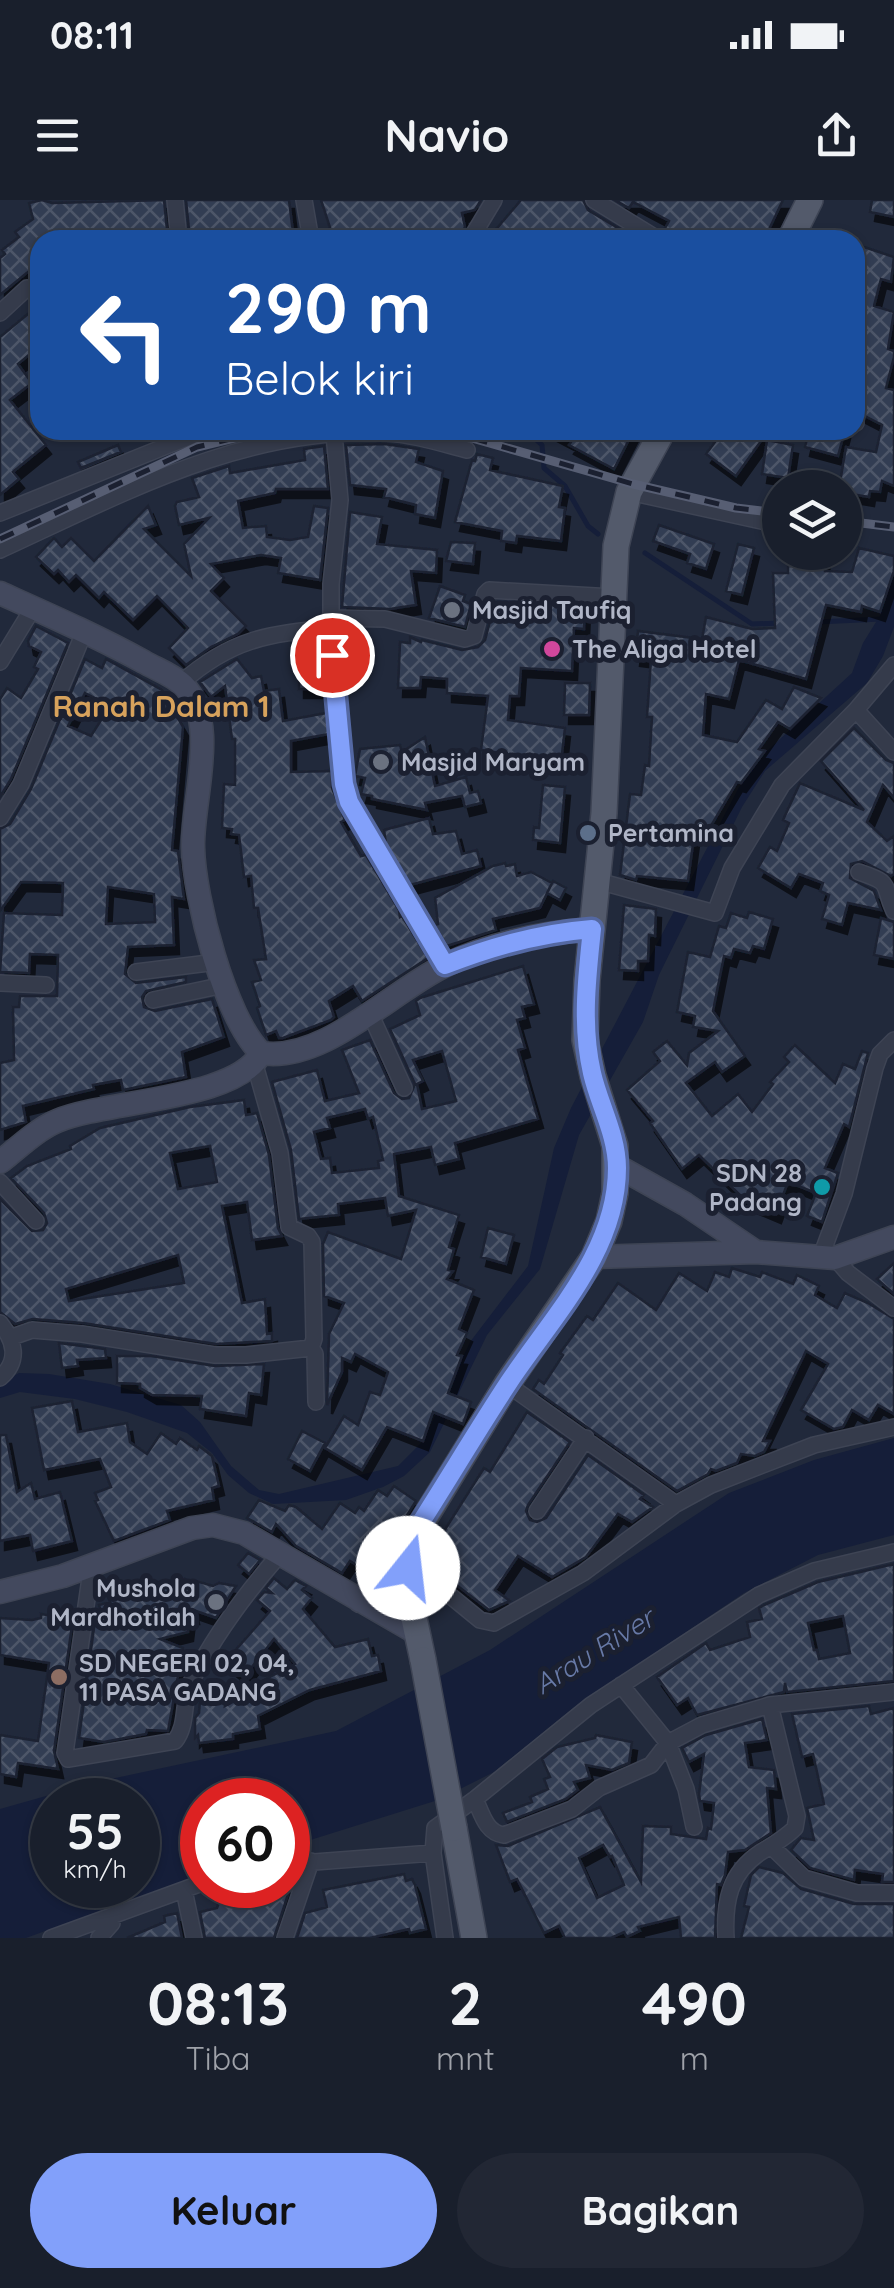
<!DOCTYPE html>
<html lang="id">
<head>
<meta charset="utf-8">
<style>
  :root { --surface:#191f2c; --page:#222734; --text:#f1f3f6; --muted:#9fa2a9; --line:#373d48; --accent:#82a0fa }
  body { margin:0; font-family:Quicksand,sans-serif; background:var(--page); color:var(--text); height:100vh; display:flex; flex-direction:column; font-size:38px; white-space:nowrap }
  * { box-sizing:border-box; margin:0 }
  p { font-size:32px; color:var(--muted) }
  .icon { flex:none; width:55px; height:55px; fill:none; stroke:currentColor; stroke-width:2; stroke-linecap:round; stroke-linejoin:round }
  .map { position:relative; height:1738px; overflow:hidden }
  .sheet { display:flex; flex-direction:column; background:var(--surface); flex:1 }
  .sheet>* { flex:none }
  .top-card { position:absolute; left:30px; top:30px; width:835px; height:210px; border-radius:30px; box-shadow:0 2px 8px #0004,0 0 0 2px var(--line); background:#1a4fa0; color:#fff; overflow:hidden }
  .tools { position:absolute; left:762px; top:270px; display:grid; gap:20px }
  .tools a { display:grid; place-items:center; width:100px; height:100px; border-radius:50%; background:var(--surface); box-shadow:0 2px 8px #0004,0 0 0 2px var(--line); font-size:50px }
  .speed { position:absolute; left:30px; top:1578px; display:flex; gap:20px; font-size:50px; font-weight:700; text-align:center }
  .speed>* { display:grid; place-content:center; width:130px; height:130px; border-radius:50%; background:var(--surface); box-shadow:0 2px 8px #0004,0 0 0 2px var(--line); line-height:1 }
  .speed small { font-size:25px; font-weight:400 }
  .speed .limit { border:15px solid #d22; background:#fff; color:#111 }
  .pin { position:absolute; display:grid; place-items:center; width:85px; height:85px; color:#fff; margin:-42px; border:5px solid #fff; border-radius:50%; box-shadow:0 2px 10px #0007 }
  .me { position:absolute; width:110px; margin:-55px; rotate:16deg; stroke-linejoin:round; filter:drop-shadow(0 0 8px #0008) }
  .turn { display:flex; align-items:center; gap:35px; height:210px; padding:0 30px; font-size:45px }
  .turn .icon { width:130px; height:130px; stroke-width:2.5 }
  .turn b { display:block; font-size:70px; line-height:85px }
  .eta { display:flex; justify-content:space-evenly; align-items:center; height:170px; text-align:center }
  .eta b { font-size:60px; font-weight:700; line-height:70px }
  .cta { display:flex; gap:20px; margin-top:auto; padding:20px 30px }
  .cta a { flex:1; height:115px; border-radius:60px; background:var(--accent); color:#111; font-size:40px; font-weight:700; line-height:115px; text-align:center }
  .cta a+a { background:var(--page); color:var(--text) }
  .status { display:flex; justify-content:space-between; align-items:center; height:70px; padding:0 50px; background:var(--surface); direction:ltr }
  .status svg { height:28px; fill:currentColor }
  header { display:flex; justify-content:space-between; align-items:center; height:130px; padding:0 30px; background:var(--surface); font-size:45px; font-weight:700 }
  .map>svg:first-child { display:block }
  .water { fill:#151e39; fill-rule:evenodd }
  .lines { fill:none; stroke-linecap:round; stroke-linejoin:round }
  .stream { stroke:#151e39; stroke-width:5 }
  .building { fill:url(#building-cross-hatch); stroke:#1c2232; stroke-width:2.5; fill-rule:evenodd; filter:url(#shadow) }
  .street-casing { stroke:#3e4454; stroke-width:18 }
  .secondary-casing { stroke:#3e4454; stroke-width:25 }
  .primary-casing { stroke:#3e4454; stroke-width:28 }
  .street { stroke:#353b4b; stroke-width:15 }
  .secondary { stroke:#43495e; stroke-width:22 }
  .primary { stroke:#535a6b; stroke-width:25 }
  .rail-casing { stroke:#575e73; stroke-width:9 }
  .rail { stroke:#1b2030; stroke-width:5; stroke-dasharray:15; stroke-linecap:butt }
  .primary-bridge-casing { stroke:#3e4454; stroke-width:28; stroke-linecap:butt }
  .primary-bridge { stroke:#535a6b; stroke-width:25 }
  .route-casing { stroke:#5468a2; stroke-width:25 }
  .route { stroke:#82a0fa; stroke-width:18 }
  .worship-dot { fill:#6b7280; stroke:#1b2030; stroke-width:4 }
  .hotel-dot { fill:#d1479c; stroke:#1b2030; stroke-width:4 }
  .service-dot { fill:#5c6f8a; stroke:#1b2030; stroke-width:4 }
  .culture-dot { fill:#0f9aa8; stroke:#1b2030; stroke-width:4 }
  .education-dot { fill:#8d6e63; stroke:#1b2030; stroke-width:4 }
  .labels { text-anchor:middle; stroke-width:10; stroke-linejoin:round; paint-order:stroke }
  .poi-label { font-size:25px; font-weight:bold; fill:#b0b6c7; stroke:#1b2030; text-anchor:start }
  .water-label { font-size:28px; font-style:italic; fill:#687aa7; stroke:#1b2030 }
  .quarter-label { font-size:30px; font-weight:bold; fill:#d7a25c; stroke:#1b2030 }
</style>
</head>
<body>
<div class="status"><b>08:11</b><svg viewBox="0 0 49 12"><path d="M0 12V9h3v3zM5 12V6h3v6zM10 12V3h3v9zM15 12V0h3v12zM26 1h20v11H26zM47 4h2v5h-2z"/></svg></div>
<header><svg class="icon" aria-label="menu" viewBox="0 0 24 24"><path d="M4 6h16M4 12h16M4 18h16"/></svg>Navio<svg class="icon" aria-label="share" viewBox="0 0 24 24"><path d="M12 15V3M7 8l5-5 5 5M5 13v7h14v-7"/></svg></header>
<div class="map">
<svg width="894" height="1738" viewBox="0 0 894 1738">
  <defs>
    <pattern id="building-cross-hatch" width="8" height="8" patternUnits="userSpaceOnUse" patternTransform="scale(2.5)"><rect width="8" height="8" fill="#333c52"/><path d="M0 0l8 8M0 8l8-8" fill="none" stroke="#4e5669"/></pattern>
    <filter id="shadow"><feDropShadow dx="5" dy="9" stdDeviation="0" flood-color="#0009"/></filter>
  </defs>
  <rect width="100%" height="100%" fill="#21293b"/>
  <path class="water" d="M894 372V427L883 456 867 483 765 571 742 607 659 775 643 822 579 935 540 1069 487 1135 430 1252 404 1276 383 1287 346 1300 273 1304 249 1293 228 1275 212 1253 187 1233 127 1212 75 1199 20 1192 0 1198V1183L19 1173 49 1174 110 1184 181 1205 200 1222 231 1266 259 1290 279 1294 398 1266 423 1241 470 1142 528 1066 554 948 571 908 739 587 768 550 852 473 863 443 881 414Z
    M894 1238V1335L818 1355 744 1393 573 1508 494 1572 438 1600 288 1647V1600H202V1674L26 1738H0V1609L92 1583 336 1531 490 1450 729 1293 814 1260ZM52 1600H138V1685H52Z"/>
  <g class="lines">
    <path class="stream" d="M398 40 403 35 402 28
      M525 230 542 245 544 268 565 286 588 326 598 334
      M645 353 752 424 781 423
      M817 422 881 419"/>
  </g>
  <path class="building" d="M42 0 52 3 164 0 168 40H64L63 34 40 39V62L0 95V58L5 54 2 50 19 37 15 32 33 19 29 3Z
    M186 0H289L294 40H190Z
    M321 0H481L475 10 462 13 465 27 459 40H419L418 31 385 38V40H334Z
    M521 0H583L588 10 638 40H487Z
    M615 0H783L764 40 750 32 745 40H670L664 30 669 21 633 2 629 8Z
    M872 0H894V17L870 12Z
    M855 44 894 57 891 82 881 79 874 106 894 112 888 149 894 151V157L886 188 894 190V286L882 281 880 292 870 291 869 297 845 293V288H839L846 247 876 252 882 225 855 211Z
    M40 104V146L18 164 32 183 10 200 46 245 13 272 19 279 0 295V137Z
    M548 230H634L614 269 569 245 571 242Z
    M724 230H769L736 276 706 254Z
    M809 230H845L838 256 805 247Z
    M767 240 793 245 788 278 762 274Z
    M385 244 419 249 416 262 443 271 435 318 415 314 416 305 384 297 386 289 350 285 346 245Z
    M118 245 121 252 81 268 78 262Z
    M324 246 328 289H276L275 293 238 301 243 328 266 326 267 337 290 340 308 337 314 306 328 308 320 380 278 373 281 358 261 355 211 364 224 378 211 391 246 426 238 434 211 447 186 465 169 448 188 428 157 396 133 420 104 392 99 398 76 375 69 382 58 370 54 374 36 357 54 338 62 347 71 338 94 361 148 306 156 325 144 329 191 376 184 344 209 318 179 325 175 306 177 302 199 297 192 278 229 266 230 273 305 260 304 249Z
    M477 254 493 258 490 270 563 286 559 307 565 308 561 341 517 336 516 343 501 341 502 331 455 322 472 260 475 261Z
    M350 312 382 317 377 344 437 350 436 373 411 371 416 405 390 409 342 407Z
    M659 325 714 344 706 369 687 363 690 354 653 341Z
    M451 342 475 343 473 364 446 361Z
    M738 344 754 348 742 395 726 391Z
    M859 348 894 356V371L880 412 862 406 861 412 826 405 806 479 739 460 729 499 706 494 703 535 737 542 766 500 782 509 794 487 821 498 790 529 778 522 759 549 765 551 741 583 737 582 708 631 695 629 688 681 637 676 636 680 620 675 630 594 641 595 645 565 649 566 652 517H647L651 459 635 457 638 431 702 439 706 417 752 429 775 428 773 373H788V352L824 353 825 371 852 372Z
    M440 386 465 395 463 401 471 404 465 427 429 418Z
    M495 402 585 407 584 429 574 428 572 471 521 468 519 496H510L508 520 565 528 561 563 481 550 488 496 447 493V479L421 477 420 488H398L400 442 410 443V437L421 442 422 440 462 450 478 447 485 440Z
    M36 426 68 443 11 579 0 597V499L7 488 21 498 38 469 34 467 41 452 29 446 28 441Z
    M299 443H317V451H322L325 489H299Z
    M85 459 102 468 106 459 162 490 183 527 172 650 178 651 184 699 172 697 174 745 128 747 125 774 136 783 186 777V782L146 791 142 797 144 807 155 811 212 799 224 837 182 852 186 877 123 890 121 880 93 885 94 889 23 906 26 922 0 930V863L14 860 13 807H19L20 796H57L58 755 30 754 29 773 0 772 4 713 62 715 63 683 21 682 0 711V629L10 624 31 589ZM85 493 110 506 91 536 68 526ZM108 687 154 694 155 722 106 724Z
    M237 459 252 478 261 476 264 491 279 489 283 521 326 513 329 534 291 541V572L332 571V588L345 620 341 622 361 656 366 655 399 710 400 717 402 716 428 758 362 801 353 786 329 801 334 817 331 820 283 838H279L276 831 266 835 257 808 260 806 252 782 261 780 254 760 266 759 258 708H254L251 676 244 677 239 635 231 634 232 629 222 628 224 584 235 585V539H232L225 486 211 497 200 482Z
    M565 483H590L589 515H564Z
    M854 528 886 560 894 563V598L883 585 867 622 887 641 894 636V674L891 676 862 661 851 664 850 678 874 691 881 710 848 703 842 725 822 719 829 695 820 691 823 683 799 674 791 688 758 668 770 647 777 651 789 623 783 620 800 583 864 610 821 561Z
    M425 537 435 586 466 577 470 593 478 591 481 603 465 607 462 596 425 603 427 610 372 599V596L361 594 365 578 355 576 360 549 400 545 402 552Z
    M543 585 565 587 560 643 533 640 534 627 539 628Z
    M429 618 433 634 456 631 462 654 477 650 481 666 410 685 386 644 384 630Z
    M505 663 506 666 515 664 517 676 531 672 552 683 540 708 493 719 496 730 447 746 434 725 438 724 435 698 493 666Z
    M553 681 566 688 560 700 547 693Z
    M624 705 656 709 655 736 649 735 648 761H638V771L619 770Z
    M749 712 773 719 764 749 753 746 750 753 734 749 731 758 724 756 713 811 745 856 722 872 715 862 686 883 712 916 738 894 752 912 773 884 770 882 789 862 784 857 795 845 835 883 843 864 855 869 862 851 868 853 849 927 844 924 825 968 838 973 822 1022 807 1016 816 993 788 982 776 1014 747 1002 699 955 682 969 650 923 653 921 627 890 660 861 653 852 667 841 687 865 689 853 718 831 693 827 695 816 677 812 688 752 710 757 719 726 726 728 731 713 747 718Z
    M881 718 894 722V759L874 755Z
    M523 766 534 804 522 807 525 818 517 820 525 848 518 850 538 919 455 943 459 959 435 965 431 947 394 954 399 996 459 1015 449 1047 454 1049 448 1070 453 1071 447 1079 474 1090 459 1129 467 1133 457 1155 462 1156 448 1193 471 1202 463 1224 433 1212 423 1241 387 1227 362 1270 325 1248 344 1216 358 1225 370 1192 380 1195 388 1172 355 1154 351 1162 342 1158V1172L327 1205 329 1134 344 1103 324 1096 323 1044 328 1032 401 1059 416 1010 388 1016 385 998 338 1004 339 1015 299 1019 291 950 272 882 317 870 325 901 359 893 342 850 370 840 394 893 402 899 409 898 415 884 390 829 420 815 416 801 420 798ZM442 851 456 901 422 909 417 884 423 881 413 860ZM365 909 368 919 373 917 383 960 378 961 379 968 332 973 330 958 321 959 314 932 330 928 327 918Z
    M244 900 246 915 257 913 269 955 278 1028 282 1036 252 1040 247 1002 222 1006 242 1103 265 1099 267 1134 272 1133V1141L216 1144 83 1123 33 1119 15 1124 0 1112V999L32 1031 43 1030 47 1023 44 1013 11 978 27 966 71 949 70 946 100 928 190 907ZM210 946 217 982 178 989 170 953ZM178 1055 184 1083 69 1101 66 1089Z
    M488 1028 514 1035 506 1064 481 1057Z
    M894 1063V1094L877 1079Z
    M732 1068 760 1077 762 1072 793 1084 797 1075 819 1086 815 1095 837 1108 845 1093 868 1103 894 1119V1214L878 1205 869 1220 852 1210 843 1227 834 1229 801 1210 828 1164 806 1151 763 1241H770L764 1252 755 1256 741 1254 737 1263 716 1271 711 1269 708 1274 677 1291 533 1189 539 1180 544 1184 563 1155 560 1153 587 1116 593 1120 618 1083 656 1110 679 1073 707 1091 715 1072 729 1077Z
    M59 1143 105 1149 106 1158 77 1160 78 1166 62 1168Z
    M117 1156H151L215 1166 264 1164 261 1195 249 1193 246 1216 200 1209 202 1196 152 1195 140 1188V1184L117 1183Z
    M72 1201 78 1232 127 1223 130 1242 147 1254 161 1233 176 1244 180 1238 197 1250 199 1246 212 1256 219 1286 212 1288 214 1300 167 1311 170 1320 114 1341 95 1301 98 1300 95 1293 111 1287 100 1259 44 1270 32 1208Z
    M527 1212 570 1242 528 1305 526 1311 530 1320 537 1322 546 1318 588 1255 644 1295 640 1299 653 1307 632 1322 618 1314 586 1357 552 1377 518 1356 495 1390 510 1401 489 1410 425 1361 484 1268 490 1272Z
    M302 1231 325 1243 310 1271 288 1259Z
    M0 1235H6L17 1292 31 1283 35 1299 60 1292 72 1341 33 1351 30 1335 0 1341Z
    M394 1286 416 1301 396 1333 386 1343 380 1339 361 1368 350 1361 342 1373 296 1346 276 1324 272 1332 247 1318 259 1300 285 1311 289 1305 296 1307 322 1329 340 1303 355 1313 359 1307 364 1311 378 1290 387 1296Z
    M248 1353 260 1360 249 1374 238 1365Z
    M894 1364V1481L787 1492 785 1483 784 1492 697 1515 688 1498 677 1505 657 1477 706 1443 710 1450 750 1437 747 1422 762 1419 759 1408 764 1405 818 1382ZM843 1416 850 1453 819 1459 817 1450H814L808 1423Z
    M274 1378 287 1389 295 1380 306 1386 302 1390 312 1398 303 1409 335 1447 368 1439 372 1456 378 1455 381 1471 310 1490 258 1516 260 1529 233 1534V1539L199 1543 198 1535 195 1538V1518L199 1513 201 1487 226 1499 225 1506 248 1494 262 1492 254 1485 295 1464 274 1439 244 1477 225 1462 270 1411 257 1400 264 1392 272 1393 266 1388Z
    M185 1379 186 1383 196 1381 213 1386 219 1383 236 1386 216 1418 193 1410 194 1415H190L188 1432 160 1439 183 1448 168 1531 147 1530 146 1534 104 1542 79 1538 96 1413 101 1412 99 1405 110 1402 107 1393 142 1385 143 1390Z
    M41 1414 73 1419 54 1551 58 1569 18 1563 16 1577 0 1574V1535L38 1541 49 1463 0 1455V1418L32 1420 41 1418Z
    M869 1506 871 1514 894 1508V1682H882L883 1674 855 1670 854 1680 810 1668 791 1650 801 1638 814 1640 807 1608 824 1604 813 1554 802 1557 792 1514Z
    M762 1519 767 1540 745 1543 749 1567 774 1570 776 1589 767 1588 771 1633 745 1650 728 1652 725 1675 721 1685 717 1684 715 1738H681L679 1717 638 1727 640 1731 627 1737 624 1732 611 1738H565L559 1726 544 1733 517 1679 510 1682 496 1645 508 1646 600 1607 641 1682 643 1626 671 1627V1634L706 1639 708 1628 711 1629 714 1603 700 1601 699 1594 704 1554 689 1562 682 1548 706 1535ZM603 1645 610 1657 612 1656 624 1685 597 1698 579 1658Z
    M596 1535 632 1542 629 1563 612 1570 586 1565 590 1578 574 1582 578 1590 566 1599 507 1622 503 1613 532 1602 530 1597 548 1589 544 1579 550 1577 542 1559 557 1547 595 1538Z
    M759 1667 783 1673 801 1689 854 1704H894V1738H741L749 1707 744 1706 751 1675Z
    M404 1674 406 1681 412 1679 415 1685 426 1729 410 1733 409 1729 370 1738H297L305 1713 327 1707 323 1690Z
    M225 1685H248L260 1689 262 1685H291L274 1738H205L200 1712 217 1708Z
    M177 1713 182 1738H127L165 1722 164 1716Z"/>
  <g class="lines">
    <defs>
      <path id="street" d="M175 0 179 40
        M304 0 311 40
        M594 0 659 40
        M470 40 494 0
        M0 113 27 88
        M855 222 856 223
        M334 234 340 300 331 384V428L344 584 355 615 445 765
        M629 292 780 325
        M0 313 206 230
        M0 350C122 294 246 226 385 233 412 234 440 243 467 250
        M331 418 385 419 465 439 474 436 485 394 489 390 613 397
        M0 462 33 408
        M181 483C231 439 267 434 331 428
        M856 510 894 465
        M0 618 21 584 85 430
        M859 672C894 684 881 683 894 711
        M598 681 715 713 732 668 782 585 856 510 894 552
        M136 772 217 762
        M0 783 46 785
        M153 800 224 785
        M369 811 404 888
        M0 982 36 1021
        M835 1058 848 1073 894 1108
        M820 1059 844 994 875 868 880 854 894 840
        M0 1123C15 1141 20 1161 0 1178
        M12 1137 32 1130 82 1134 215 1155H246L311 1148 314 1139 312 1042 308 1036 289 1027 280 953 255 865
        M311 1148 315 1154 316 1202
        M507 1184 676 1304
        M537 1311 586 1238
        M409 1362 480 1420 494 1423 583 1373 676 1304 711 1285 814 1245 894 1227
        M92 1364 65 1553 68 1559 175 1541C188 1525 182 1501 191 1482 214 1435 246 1393 280 1354
        M621 1485 668 1543 686 1589 694 1627
        M475 1599C482 1614 486 1633 504 1635L572 1609 599 1588 651 1565 668 1543 702 1525 770 1505 894 1492
        M771 1646 804 1678 857 1693H894
        M288 1664 433 1653
        M184 1690 194 1738
        M51 1738 202 1683
        M99 1738 112 1723V1716
        M285 1738 311 1661
        M445 1738 433 1653 435 1628 475 1599 591 1505 759 1395 814 1371 894 1352
        M726 1738C724 1702 729 1673 761 1652 773 1645 785 1638 795 1628L797 1616 770 1505"/>
      <path id="secondary" d="M0 393C49 415 97 436 144 462 156 469 173 475 183 485 220 522 192 599 193 647 194 698 225 818 261 853 323 863 389 793 444 766 489 743 542 733 591 729
        M0 962C18 948 36 930 57 921 107 900 237 900 261 853
        M617 966 685 1004 756 1052
        M594 1057 756 1052 835 1058 894 1037
        M0 1392 63 1376 192 1328 213 1325 244 1333 415 1432
        M360 1401 408 1345"/>
      <path id="primary" d="M790 40 810 0
        M423 1460 412 1409 408 1345 507 1184 594 1057 609 1021 615 993V946L593 876 585 840 587 780 604 613 616 346 629 292 663 230
        M454 1628 474 1738"/>
    </defs>
    <use href="#street" class="street-casing"/>
    <use href="#secondary" class="secondary-casing"/>
    <use href="#primary" class="primary-casing"/>
    <use href="#street" class="street"/>
    <use href="#secondary" class="secondary"/>
    <use href="#primary" class="primary"/>
    <defs>
      <path id="rail" d="M444 230 633 284 736 308 780 313
        M845 321 894 327
        M0 339 197 247 268 230"/>
    </defs>
    <use href="#rail" class="rail-casing"/>
    <use href="#rail" class="rail"/>
    <defs>
      <path id="primary-bridge" d="M423 1460 454 1628"/>
    </defs>
    <use href="#primary-bridge" class="primary-bridge-casing"/>
    <use href="#primary-bridge" class="primary-bridge"/>
  </g>
  <g class="lines">
    <defs>
      <path id="route" d="M332 455 344 584 349 602 445 765C493 746 541 733 592 729 587 777 581 825 592 873 599 904 617 935 617 968 617 1051 553 1116 509 1182 476 1232 445 1285 412 1336L408 1345V1368"/>
    </defs>
    <use href="#route" class="route-casing"/>
    <use href="#route" class="route"/>
  </g>
  <g class="worship-dot">
    <circle cx="452" cy="410" r="10"/>
    <circle cx="381" cy="562" r="10"/>
    <circle cx="216" cy="1402" r="10"/>
  </g>
  <circle class="hotel-dot" cx="552" cy="449" r="10"/>
  <circle class="service-dot" cx="588" cy="633" r="10"/>
  <circle class="culture-dot" cx="822" cy="987" r="10"/>
  <circle class="education-dot" cx="59" cy="1477" r="10"/>
  <g class="labels">
    <g class="poi-label">
      <text x="472" y="419">Masjid Taufiq</text>
      <text x="572" y="458">The Aliga Hotel</text>
      <text x="401" y="571">Masjid Maryam</text>
      <text x="608" y="642">Pertamina</text>
      <text x="802" y="982" text-anchor="end">SDN 28<tspan x="802" dy="29">Padang</tspan></text>
      <text x="196" y="1397" text-anchor="end">Mushola<tspan x="196" dy="29">Mardhotilah</tspan></text>
      <text x="79" y="1472">SD NEGERI 02, 04,<tspan x="79" dy="29">11 PASA GADANG</tspan></text>
    </g>
    <g class="water-label">
      <text transform="translate(594 1451) rotate(-32)" y="10">Arau River</text>
    </g>
    <g class="quarter-label">
      <text x="161" y="517">Ranah Dalam 1</text>
    </g>
  </g>
</svg>
<div class="tools">
<a><svg class="icon" aria-label="layers" viewBox="0 0 24 24"><path d="M12 4l9 5-9 5-9-5zM3 14l9 5 9-5"/></svg></a>
</div>
<div class="speed"><div>55<small>km/h</small></div><div class="limit">60</div></div>
<div class="pin" style="left:332px;top:455px;background:#d93025"><svg class="icon" aria-label="arrive" viewBox="0 0 24 24"><path d="M6 21V4h12l-3 4 3 4H6"/></svg></div>
<svg class="me" style="left:408px;top:1368px" viewBox="-20 -20 40 40"><circle r="19" fill="#fff"/><path d="M0-13L10 11 0 6-10 11z" fill="#82a0fa"/></svg>
<div class="top-card">
<div class="turn"><svg class="icon" aria-label="left" viewBox="0 0 24 24"><path d="M17 20v-9H6M10 6l-5 5 5 5"/></svg><div><b>290 m</b>Belok kiri</div></div>
</div>
</div>
<section class="sheet">
<div class="eta">
<div><b>08:13</b><p>Tiba</p></div>
<div><b>2</b><p>mnt</p></div>
<div><b>490</b><p>m</p></div>
</div>
<div class="cta"><a>Keluar</a><a>Bagikan</a></div>
</section>
</body>
</html>
